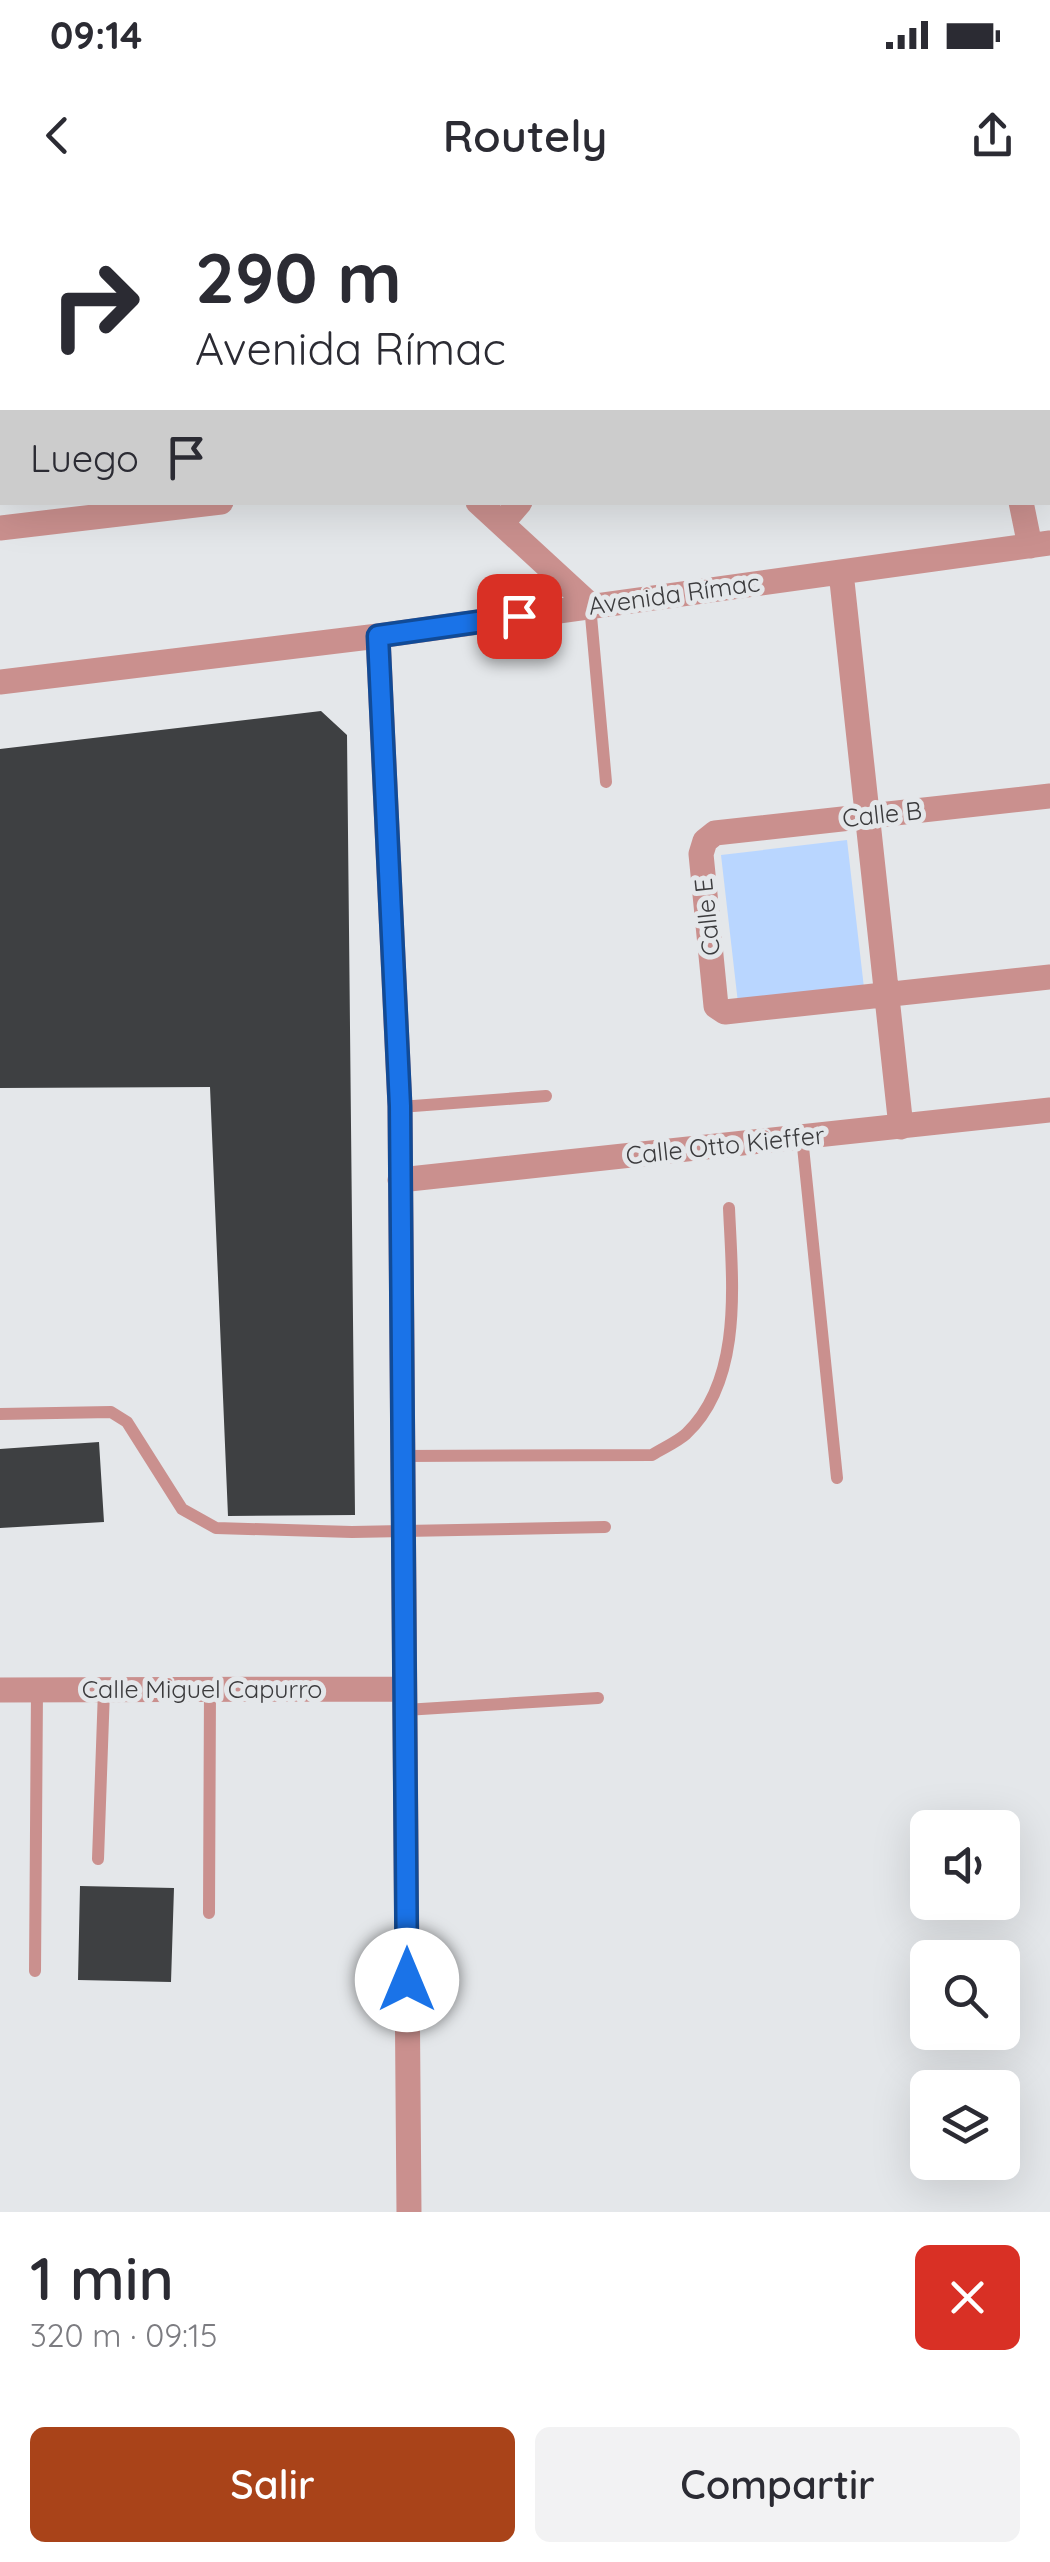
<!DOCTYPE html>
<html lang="es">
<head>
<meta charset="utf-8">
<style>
  :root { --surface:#fff; --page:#f2f2f3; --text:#2b2b33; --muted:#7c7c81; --accent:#a94319 }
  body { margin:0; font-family:Quicksand,sans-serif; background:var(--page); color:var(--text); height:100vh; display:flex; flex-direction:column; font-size:38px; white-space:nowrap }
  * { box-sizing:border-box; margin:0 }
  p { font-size:32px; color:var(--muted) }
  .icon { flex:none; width:55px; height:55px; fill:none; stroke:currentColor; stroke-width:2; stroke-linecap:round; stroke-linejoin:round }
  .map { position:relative; height:2012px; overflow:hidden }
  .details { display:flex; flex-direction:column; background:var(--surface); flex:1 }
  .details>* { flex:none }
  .guide { position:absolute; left:0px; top:0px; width:1050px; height:305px; box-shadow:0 10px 40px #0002; background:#fff; color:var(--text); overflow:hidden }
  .buttons { position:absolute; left:910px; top:1610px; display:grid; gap:20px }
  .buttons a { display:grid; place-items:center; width:110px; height:110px; border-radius:15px; background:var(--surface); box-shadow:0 10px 40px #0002; font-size:50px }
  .pin { position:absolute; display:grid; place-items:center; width:85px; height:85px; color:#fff; margin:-42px; border-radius:20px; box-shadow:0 5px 15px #0006 }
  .me { position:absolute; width:110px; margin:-55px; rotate:0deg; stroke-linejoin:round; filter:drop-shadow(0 0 8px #0008) }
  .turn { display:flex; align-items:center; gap:35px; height:210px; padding:0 30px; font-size:45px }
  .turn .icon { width:130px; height:130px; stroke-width:2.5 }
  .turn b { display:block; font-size:70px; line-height:85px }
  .then { display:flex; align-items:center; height:95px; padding:0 30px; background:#0003; gap:20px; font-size:38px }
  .round { display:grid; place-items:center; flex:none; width:105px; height:105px; border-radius:15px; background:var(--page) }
  .head { display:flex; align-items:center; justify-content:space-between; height:170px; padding:0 30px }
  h1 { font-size:60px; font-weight:600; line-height:75px }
  .primary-button { display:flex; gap:20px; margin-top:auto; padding:20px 30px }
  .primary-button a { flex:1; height:115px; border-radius:15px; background:var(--accent); color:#fff; font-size:40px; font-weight:600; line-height:115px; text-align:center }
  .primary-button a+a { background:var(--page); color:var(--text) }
  .status { display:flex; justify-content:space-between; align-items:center; height:70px; padding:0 50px; background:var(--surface); direction:ltr }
  .status svg { height:28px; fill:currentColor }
  header { display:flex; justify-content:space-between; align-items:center; height:130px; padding:0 30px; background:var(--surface); font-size:45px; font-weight:600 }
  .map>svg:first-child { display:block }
  .green { fill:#b9d6ff }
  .building { fill:#3e4042 }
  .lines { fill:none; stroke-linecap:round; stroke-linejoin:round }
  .service { stroke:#ca908e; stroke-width:12 }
  .minor { stroke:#ca908e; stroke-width:25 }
  .route-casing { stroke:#114b97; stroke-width:25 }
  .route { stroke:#1a73e8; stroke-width:18 }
  .labels { text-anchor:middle; stroke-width:10; stroke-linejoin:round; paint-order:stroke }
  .street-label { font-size:25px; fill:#3b3b3d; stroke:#e4e7ea }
</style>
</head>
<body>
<div class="status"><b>09:14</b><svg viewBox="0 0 49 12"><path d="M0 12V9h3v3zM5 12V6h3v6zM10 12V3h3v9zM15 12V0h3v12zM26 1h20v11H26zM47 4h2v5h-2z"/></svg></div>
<header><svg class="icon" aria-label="back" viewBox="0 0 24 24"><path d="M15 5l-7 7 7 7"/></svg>Routely<svg class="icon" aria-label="share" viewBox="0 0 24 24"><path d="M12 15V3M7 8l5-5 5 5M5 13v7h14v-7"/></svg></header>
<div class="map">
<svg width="1050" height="2012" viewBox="0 0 1050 2012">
  <rect width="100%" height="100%" fill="#e4e7ea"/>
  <path class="green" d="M0 0 86 2H2L0 119Z
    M847 640 864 788 738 803 721 655Z"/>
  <path class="building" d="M321 511 347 535 355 1315 228 1316 210 887 0 888V549Z
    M99 1242 104 1322 0 1328V1249Z
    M80 1686 174 1688 171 1782 78 1780Z"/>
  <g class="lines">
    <path class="service" d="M590 405 606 582
      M400 907 546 896
      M802 937 837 1278
      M0 1214 111 1212 127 1222 182 1309 216 1328 352 1332 605 1327
      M403 1256 652 1255C663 1248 677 1242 686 1234 744 1179 732 1080 729 1008
      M405 1510 598 1498
      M98 1659 104 1490
      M209 1713 210 1489
      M35 1771 37 1490"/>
    <path class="minor" d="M140 0 142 2
      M402 0 405 2
      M672 0 675 2
      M557 2 559 0
      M838 2 840 0
      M0 153H2
      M478 302 590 405
      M1021 302 1030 346
      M502 323 520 302
      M0 328 221 302
      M841 372 901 927
      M378 436 400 907 409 2012
      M0 482 378 436 1050 343
      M1050 596 715 633 705 641 701 654 716 806 725 812 1050 777
      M400 980 1050 910
      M0 1490 404 1489"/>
  </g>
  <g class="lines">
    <defs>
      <path id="route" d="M407 1780 400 906 378 436 519 416"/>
    </defs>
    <use href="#route" class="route-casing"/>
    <use href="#route" class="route"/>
  </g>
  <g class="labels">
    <g class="street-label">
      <text transform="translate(674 394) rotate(-8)" y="9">Avenida Rímac</text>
      <text transform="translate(882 614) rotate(-6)" y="9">Calle B</text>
      <text transform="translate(707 717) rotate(-96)" y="9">Calle E</text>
      <text transform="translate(725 945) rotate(-6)" y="9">Calle Otto Kieffer</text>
      <text x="202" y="1498">Calle Miguel Capurro</text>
    </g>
  </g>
</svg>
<div class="buttons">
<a><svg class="icon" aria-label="sound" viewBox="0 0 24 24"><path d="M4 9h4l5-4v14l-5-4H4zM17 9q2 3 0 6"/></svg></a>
<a><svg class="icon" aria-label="search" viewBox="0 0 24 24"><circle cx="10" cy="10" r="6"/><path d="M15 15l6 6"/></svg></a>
<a><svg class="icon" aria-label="layers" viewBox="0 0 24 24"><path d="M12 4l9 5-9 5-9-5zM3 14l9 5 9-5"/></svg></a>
</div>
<div class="pin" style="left:519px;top:416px;background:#d93025"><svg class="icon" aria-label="arrive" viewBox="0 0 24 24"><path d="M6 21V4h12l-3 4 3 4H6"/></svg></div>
<svg class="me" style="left:407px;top:1780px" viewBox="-20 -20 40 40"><circle r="19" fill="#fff"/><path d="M0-13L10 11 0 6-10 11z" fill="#1a73e8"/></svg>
<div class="guide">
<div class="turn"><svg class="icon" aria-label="right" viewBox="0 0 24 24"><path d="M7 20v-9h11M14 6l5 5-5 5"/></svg><div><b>290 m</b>Avenida Rímac</div></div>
<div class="then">Luego<svg class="icon" aria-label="arrive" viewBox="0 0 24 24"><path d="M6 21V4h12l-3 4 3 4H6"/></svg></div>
</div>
</div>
<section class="details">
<div class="head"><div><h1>1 min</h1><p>320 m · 09:15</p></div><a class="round" style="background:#d93025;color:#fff"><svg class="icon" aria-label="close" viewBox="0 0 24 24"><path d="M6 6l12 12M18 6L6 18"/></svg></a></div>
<div class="primary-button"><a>Salir</a><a>Compartir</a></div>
</section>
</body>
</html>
